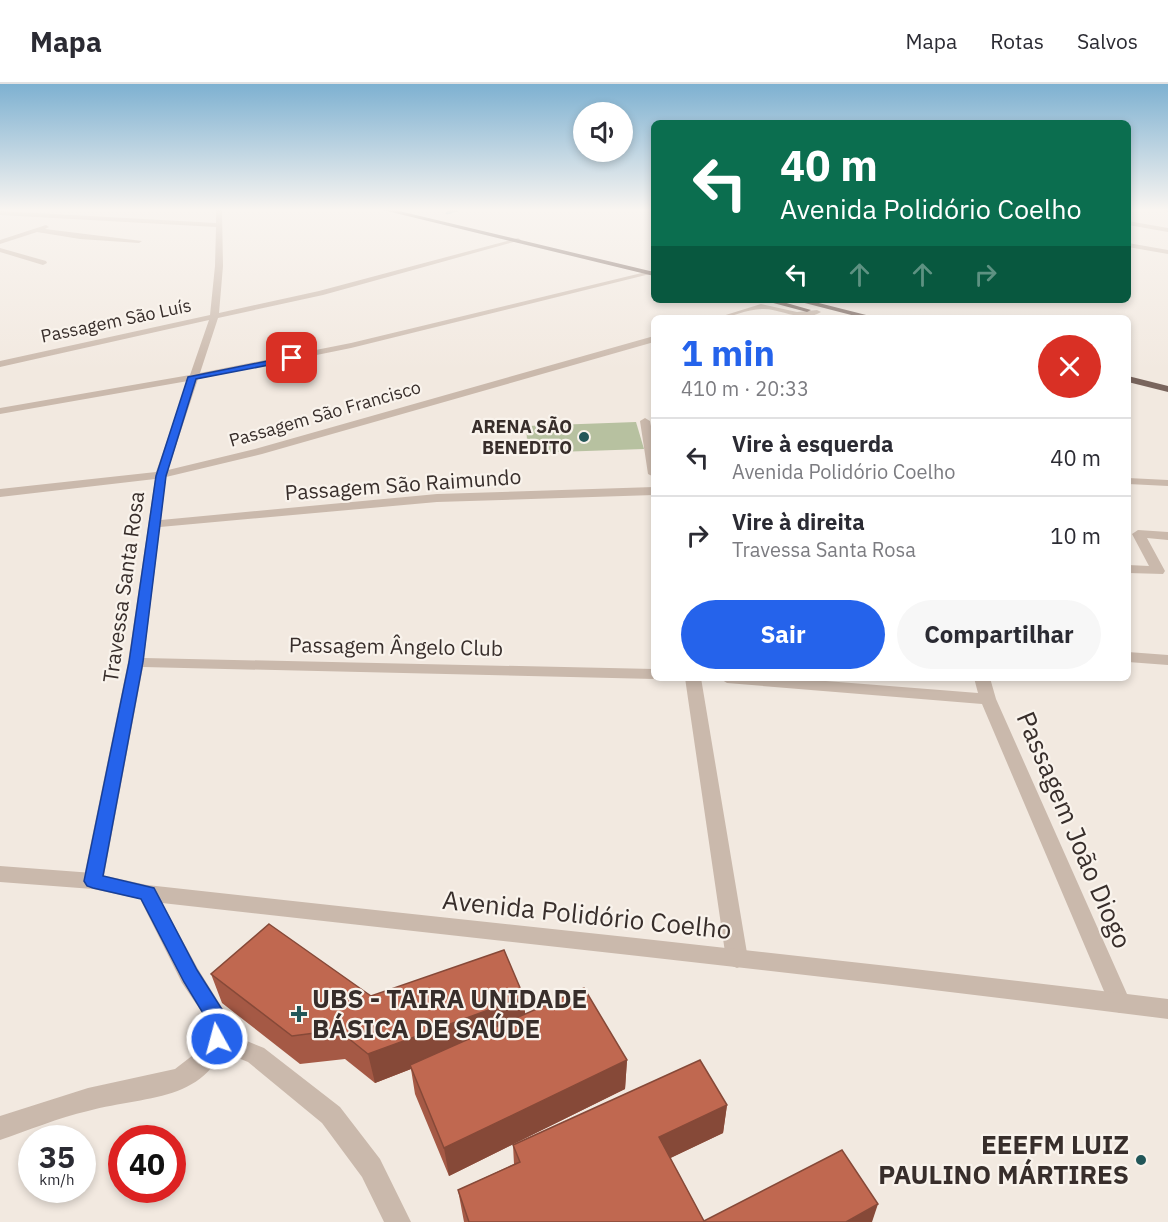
<!DOCTYPE html>
<html lang="pt">
<head>
<meta charset="utf-8">
<style>
  :root { --surface:#fff; --page:#f7f7f7; --text:#2b2b33; --muted:#7c7c81; --line:#e1e1e2; --accent:#2563eb }
  body { margin:0; font-family:"IBM Plex Sans",sans-serif; background:var(--page); color:var(--text); height:100vh; display:flex; flex-direction:column; font-size:22px; white-space:nowrap }
  * { box-sizing:border-box; margin:0 }
  p { font-size:20px; color:var(--muted) }
  .icon { flex:none; width:33px; height:33px; fill:none; stroke:currentColor; stroke-width:2; stroke-linecap:round; stroke-linejoin:round }
  .map { position:relative; flex:1; overflow:hidden }
  .side { position:absolute; left:651px; top:231px; width:480px; height:366px; display:flex; flex-direction:column; background:var(--surface); border-radius:9px; box-shadow:0 3px 9px #0003 }
  .side>* { flex:none }
  .guide { position:absolute; left:651px; top:36px; width:480px; height:183px; border-radius:9px; box-shadow:0 3px 9px #0003; background:#0b6e4f; color:#fff; overflow:hidden }
  .tools { position:absolute; left:573px; top:18px; display:grid; gap:12px }
  .tools a { display:grid; place-items:center; width:60px; height:60px; border-radius:50%; background:var(--surface); box-shadow:0 3px 9px #0003; font-size:30px }
  .speed { position:absolute; left:18px; top:1041px; display:flex; gap:12px; font-size:30px; font-weight:700; text-align:center }
  .speed>* { display:grid; place-content:center; width:78px; height:78px; border-radius:50%; background:var(--surface); box-shadow:0 3px 9px #0003; line-height:1 }
  .speed small { font-size:15px; font-weight:400 }
  .speed .limit { border:9px solid #d22; background:#fff; color:#111 }
  .pin { position:absolute; display:grid; place-items:center; width:51px; height:51px; color:#fff; margin:-26px; border-radius:12px; box-shadow:0 3px 9px #0006 }
  .me { position:absolute; width:66px; margin:-33px; rotate:353deg; stroke-linejoin:round; filter:drop-shadow(0 0 4px #0008) }
  .turn { display:flex; align-items:center; gap:21px; height:126px; padding:0 30px; font-size:27px }
  .turn .icon { width:78px; height:78px; stroke-width:2.5 }
  .turn b { display:block; font-size:42px; line-height:51px }
  .lanes { display:flex; align-items:center; height:57px; padding:0 30px; background:#0003; justify-content:center; gap:30px; direction:ltr }
  .lanes .off { opacity:.35 }
  .round { display:grid; place-items:center; flex:none; width:63px; height:63px; border-radius:32px; background:var(--page) }
  .head { display:flex; align-items:center; justify-content:space-between; height:102px; padding:0 30px }
  h1 { font-size:36px; font-weight:700; line-height:45px; color:var(--accent) }
  .cta { display:flex; gap:12px; margin-top:auto; padding:12px 30px }
  .cta a { flex:1; height:69px; border-radius:36px; background:var(--accent); color:#fff; font-size:24px; font-weight:700; line-height:69px; text-align:center }
  .cta a+a { background:var(--page); color:var(--text) }
  ul { padding:0; list-style:none }
  li { display:flex; align-items:center; gap:18px; height:78px; padding:0 30px; border-top:2px solid var(--line) }
  li div { flex:1 }
  li b { display:block; font-size:22px }
  li em { font-style:normal }
  header { display:flex; align-items:center; gap:36px; box-sizing:border-box; height:84px; padding:0 30px; background:var(--surface); border-bottom:2px solid var(--line) }
  header strong { font-size:28px }
  nav { display:flex; gap:33px; margin-inline-start:auto; font-size:21px }
  .map>svg:first-child { display:block }
  .green { fill:#b7c1a0 }
  .lines { fill:none; stroke-linecap:round; stroke-linejoin:round }
  .stream { stroke:#80adae; stroke-width:3 }
  .minor { fill:#cab9ac; fill-rule:evenodd }
  .tertiary { fill:#cab9ac; fill-rule:evenodd }
  .primary { fill:#79655d; fill-rule:evenodd }
  .wall { fill:#a55945 }
  .shaded-wall { fill:#864938 }
  .building { fill:#c06850; stroke:#864938; stroke-width:1.5 }
  .route { fill:#2563eb; stroke:#184099; stroke-width:1.5 }
  .poi-dot { fill:#225658; stroke:#f9f3ec; stroke-width:2 }
  .labels { text-anchor:middle; stroke-width:4.5; stroke-linejoin:round; paint-order:stroke }
  .far-street-label { font-size:18px; fill:#382e2b; stroke:#f9f3ec }
  .far-poi-label { font-size:18px; font-weight:bold; fill:#382e2b; stroke:#f9f3ec; text-anchor:end }
  .street-label { font-size:21px; fill:#382e2b; stroke:#f9f3ec }
  .near-street-label { font-size:26px; fill:#382e2b; stroke:#f9f3ec }
  .near-poi-label { font-size:26px; font-weight:bold; fill:#382e2b; stroke:#f9f3ec; text-anchor:start }
</style>
</head>
<body>
<header>
<strong>Mapa</strong>
<nav><a>Mapa</a><a>Rotas</a><a>Salvos</a></nav>
</header>
<div class="map">
<svg width="1168" height="1138" viewBox="0 0 1168 1138">
  <rect width="100%" height="100%" fill="#f2e9e0"/>
  <path class="green" d="M636 338 644 365 528 369 526 342Z"/>
  <g class="lines">
    <path class="stream" d="M447 129 457 126"/>
    <path class="minor" d="M216 126H222L223 182 219 229 319 207 518 154 521 156 323 211 218 234 200 289 351 259 650 187 654 189 351 264 198 295 168 386 255 365 654 252V258L262 370 166 393 161 436 437 410 654 403V411L437 418 160 443 144 574 654 585V594H657L654 595 143 583 103 797 100 802 93 805 86 802 83 797 128 578 155 395 0 413V405L156 388 188 297 0 330V324L190 291 209 236 0 283V277L210 231 215 182 216 143 0 131V127L216 139Z
      M1163 126H1168V129Z
      M1128 137 1168 144V148L1128 141Z
      M46 141 49 143 45 145 142 157 139 159 80 155 37 148 0 160V156Z
      M1128 159 1168 166V170L1128 163Z
      M0 164 46 177 47 179 43 181 0 168Z
      M761 220 797 228 817 226 821 228C802 240 781 224 762 225 746 225 732 234 716 234Z
      M645 334 650 337 654 358V393L648 390 640 337Z
      M1128 394 1168 396V402L1128 400Z
      M1138 446 1168 448V456L1147 454 1165 487 1163 490 1128 489V481L1149 482 1132 450Z
      M1128 568 1168 571V581L1128 578Z
      M685 594H701L748 875 744 881 737 884 730 881 726 875Z
      M719 594H788L978 609 974 594H990L996 615 1131 919 1128 926 1120 929 1112 926 982 620 727 599Z
      M217 945 264 964 340 1023 380 1075 411 1138H384L362 1093 322 1039 248 978 209 962 206 955 209 948Z"/>
    <path class="tertiary" d="M0 782 93 789 147 801C487 839 828 873 1168 915V935C833 892 497 857 162 819L198 885 231 938C216 1020 151 1010 88 1027 58 1034 29 1046 0 1056V1032L88 1004 175 985 197 968 204 958 209 939 182 899 140 815 93 805 0 798Z"/>
    <path class="primary" d="M383 126H395L654 188V192Z
      M762 216H776L811 226 807 228Z
      M793 216H807L878 234H863Z
      M1128 292 1168 302V308L1128 298Z"/>
  </g>
  <path class="wall" d="M211 890 371 912 525 930 627 976 625 1005 449 1092 415 1010 411 985 375 999 345 975 300 980 222 919Z
    M727 1021 723 1049 670 1074 704 1137 872 1138H464L458 1106 514 1080 513 1061Z"/>
  <path class="shaded-wall" d="M524 913 526 942 410 981 411 985 375 999 368 970Z
    M627 976 625 1005 449 1092 444 1064Z
    M727 1021 723 1049 656 1081 659 1053Z
    M878 1120 872 1138H846Z"/>
  <path class="building" d="M269 840 371 912 504 866 524 913 368 970 338 946 292 952 211 890Z
    M584 904 627 976 444 1064 410 981Z
    M700 976 727 1021 659 1053 704 1137 842 1066 878 1120 846 1138H469L458 1106 520 1078 513 1061Z"/>
  <linearGradient id="sky" x2="0" y2="1"><stop stop-color="#7eb1d1"/><stop offset="0.44" stop-color="#f9f5f1"/><stop offset="1" stop-color="#f9f5f1" stop-opacity="0"/></linearGradient>
  <rect width="1168" height="286" fill="url(#sky)"/>
  <path class="route" d="M292 272 295 273V276L196 295 166 392 143 578 103 792 154 804 197 886 230 938 224 961 217 964 209 961 206 955 209 939 184 898 141 815 93 804 87 802 84 797 129 578 156 392 188 293Z"/>
  <g class="poi-dot">
    <circle cx="584" cy="353" r="6"/>
    <path d="M296 921h6v6h6v6h-6v6h-6v-6h-6v-6h6z"/>
    <circle cx="1141" cy="1076" r="6"/>
  </g>
  <g class="labels">
    <g class="far-street-label">
      <text transform="translate(116 237) rotate(-12)" y="6">Passagem São Luís</text>
      <text transform="translate(325 330) rotate(-16)" y="6">Passagem São Francisco</text>
    </g>
    <g class="far-poi-label">
      <text x="572" y="349">ARENA SÃO<tspan x="572" dy="21">BENEDITO</tspan></text>
    </g>
    <g class="street-label">
      <text transform="translate(403 401) rotate(-4)" y="7">Passagem São Raimundo</text>
      <text transform="translate(124 503) rotate(-82)" y="7">Travessa Santa Rosa</text>
      <text transform="translate(396 563) rotate(1)" y="7">Passagem Ângelo Club</text>
    </g>
    <g class="near-street-label">
      <text transform="translate(1074 746) rotate(67)" y="9">Passagem João Diogo</text>
      <text transform="translate(587 831) rotate(6)" y="9">Avenida Polidório Coelho</text>
    </g>
    <g class="near-poi-label">
      <text x="312" y="924">UBS - TAIRA UNIDADE<tspan x="312" dy="30">BÁSICA DE SAÚDE</tspan></text>
      <text x="1129" y="1070" text-anchor="end">EEEFM LUIZ<tspan x="1129" dy="30">PAULINO MÁRTIRES</tspan></text>
    </g>
  </g>
</svg>
<div class="tools">
<a><svg class="icon" aria-label="sound" viewBox="0 0 24 24"><path d="M4 9h4l5-4v14l-5-4H4zM17 9q2 3 0 6"/></svg></a>
</div>
<div class="speed"><div>35<small>km/h</small></div><div class="limit">40</div></div>
<div class="pin" style="left:292px;top:274px;background:#d93025"><svg class="icon" aria-label="arrive" viewBox="0 0 24 24"><path d="M6 21V4h12l-3 4 3 4H6"/></svg></div>
<svg class="me" style="left:217px;top:955px" viewBox="-20 -20 40 40"><circle r="17" fill="#2563eb" stroke="#fff" stroke-width="3"/><path d="M0-11L8 9 0 5-8 9z" fill="#fff"/></svg>
<div class="guide">
<div class="turn"><svg class="icon" aria-label="left" viewBox="0 0 24 24"><path d="M17 20v-9H6M10 6l-5 5 5 5"/></svg><div><b>40 m</b>Avenida Polidório Coelho</div></div>
<div class="lanes"><svg class="icon" aria-label="left" viewBox="0 0 24 24"><path d="M17 20v-9H6M10 6l-5 5 5 5"/></svg><svg class="icon off" aria-label="ahead" viewBox="0 0 24 24"><path d="M12 20V5M6 11l6-6 6 6"/></svg><svg class="icon off" aria-label="ahead" viewBox="0 0 24 24"><path d="M12 20V5M6 11l6-6 6 6"/></svg><svg class="icon off" aria-label="right" viewBox="0 0 24 24"><path d="M7 20v-9h11M14 6l5 5-5 5"/></svg></div>
</div>
<section class="side">
<div class="head"><div><h1>1 min</h1><p>410 m · 20:33</p></div><a class="round" style="background:#d93025;color:#fff"><svg class="icon" aria-label="close" viewBox="0 0 24 24"><path d="M6 6l12 12M18 6L6 18"/></svg></a></div>
<ul>
<li><svg class="icon" aria-label="left" viewBox="0 0 24 24"><path d="M17 20v-9H6M10 6l-5 5 5 5"/></svg><div><b>Vire à esquerda</b><p>Avenida Polidório Coelho</p></div><em>40 m</em></li>
<li><svg class="icon" aria-label="right" viewBox="0 0 24 24"><path d="M7 20v-9h11M14 6l5 5-5 5"/></svg><div><b>Vire à direita</b><p>Travessa Santa Rosa</p></div><em>10 m</em></li>
</ul>
<div class="cta"><a>Sair</a><a>Compartilhar</a></div>
</section>
</div>
</body>
</html>
